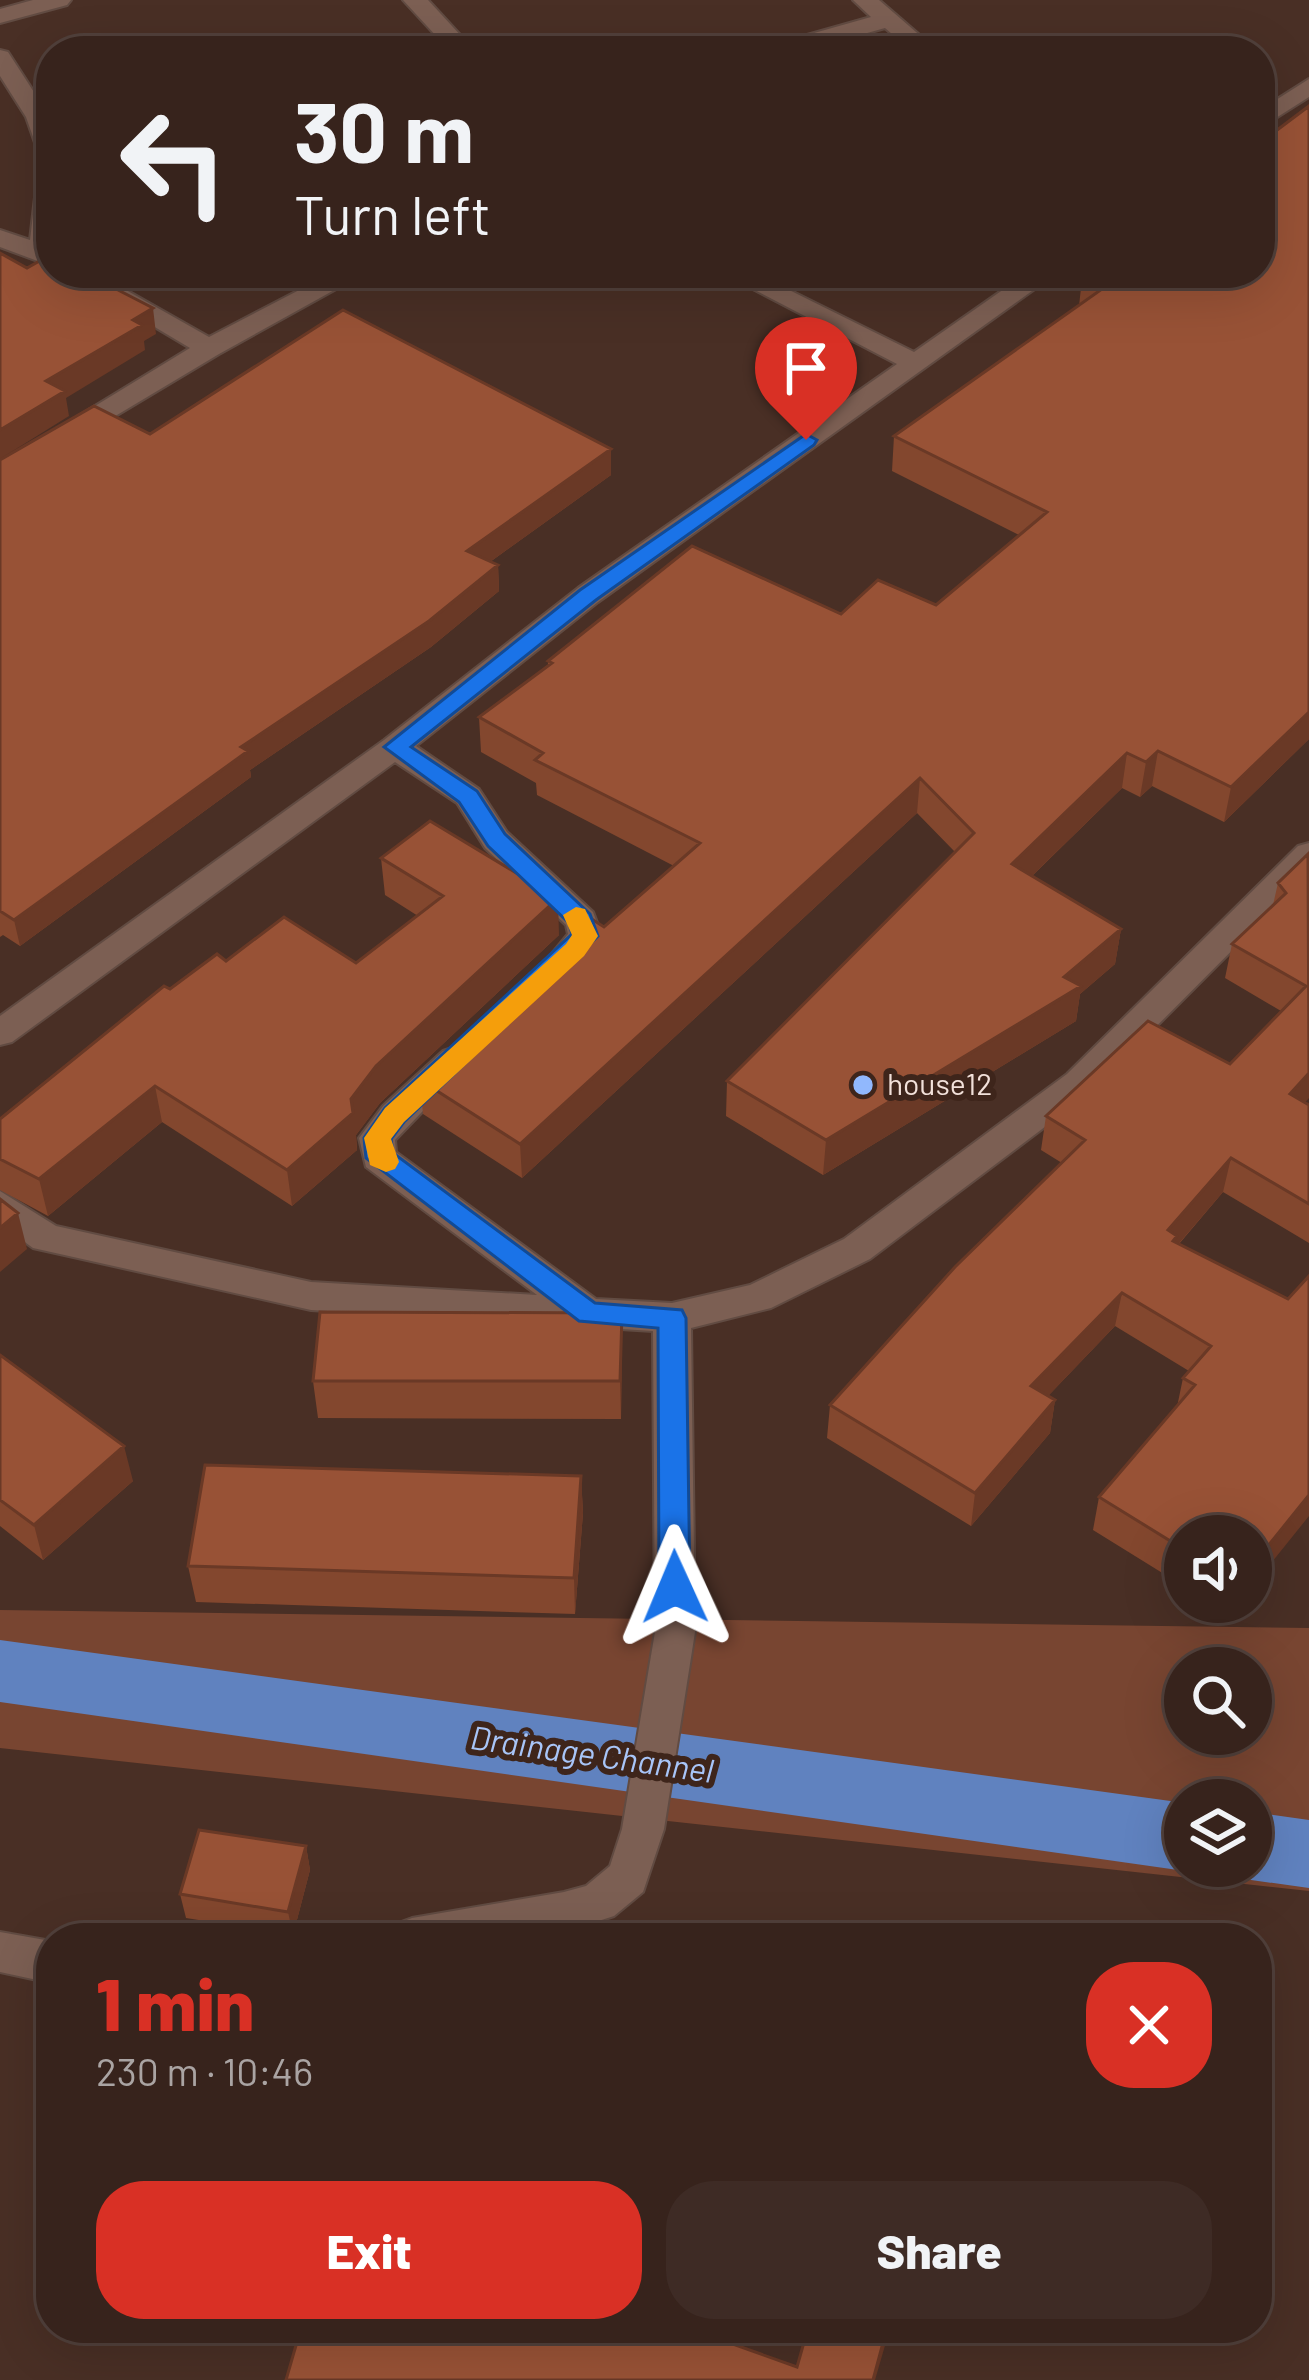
<!DOCTYPE html>
<html lang="en">
<head>
<meta charset="utf-8">
<style>
  :root { --surface:#37231c; --page:#3e2b25; --text:#f1f3f6; --muted:#aaa4a3; --line:#51403b; --accent:#d93025 }
  body { margin:0; font-family:Barlow,sans-serif; background:var(--page); color:var(--text); height:100vh; display:flex; flex-direction:column; font-size:45px; white-space:nowrap }
  * { box-sizing:border-box; margin:0 }
  p { font-size:39px; color:var(--muted) }
  .icon { flex:none; width:66px; height:66px; fill:none; stroke:currentColor; stroke-width:2; stroke-linecap:round; stroke-linejoin:round }
  .map { position:relative; flex:1; overflow:hidden }
  .details { position:absolute; left:36px; top:1923px; width:1236px; height:420px; display:flex; flex-direction:column; background:var(--surface); border-radius:48px; box-shadow:0 12px 48px #0002,0 0 0 3px var(--line) }
  .details>* { flex:none }
  .guide { position:absolute; left:36px; top:36px; width:1239px; height:252px; border-radius:48px; box-shadow:0 12px 48px #0002,0 0 0 3px var(--line); background:#37231c; color:var(--text); overflow:hidden }
  .controls { position:absolute; left:1164px; top:1515px; display:grid; gap:24px }
  .controls a { display:grid; place-items:center; width:108px; height:108px; border-radius:50%; background:var(--surface); box-shadow:0 12px 48px #0002,0 0 0 3px var(--line); font-size:60px }
  .pin { position:absolute; display:grid; place-items:center; width:102px; height:102px; color:#fff; margin:-123px -51px; border-radius:50% 50% 50% 0; rotate:-45deg; box-shadow:0 0 12px #0007 }
  .pin .icon { rotate:45deg }
  .me { position:absolute; width:132px; margin:-66px; rotate:359deg; stroke-linejoin:round; filter:drop-shadow(0 0 9px #0008) }
  .turn { display:flex; align-items:center; gap:42px; height:252px; padding:0 60px; font-size:54px }
  .turn .icon { width:156px; height:156px; stroke-width:2.5 }
  .turn b { display:block; font-size:84px; line-height:102px }
  .round { display:grid; place-items:center; flex:none; width:126px; height:126px; border-radius:48px; background:var(--page) }
  .headline { display:flex; align-items:center; justify-content:space-between; height:204px; padding:0 60px }
  h1 { font-size:72px; font-weight:800; line-height:90px; color:var(--accent) }
  .cta { display:flex; gap:24px; margin-top:auto; padding:24px 60px }
  .cta a { flex:1; height:138px; border-radius:48px; background:var(--accent); color:#fff; font-size:48px; font-weight:800; line-height:138px; text-align:center }
  .cta a+a { background:var(--page); color:var(--text) }
  .map>svg:first-child { display:block }
  .green { fill:#784531; fill-rule:evenodd }
  .lines { fill:none; stroke-linecap:round; stroke-linejoin:round }
  .canal { fill:#6082bf; fill-rule:evenodd }
  .minor-casing { stroke:#614b42; stroke-width:4 }
  .minor { fill:#7c5f53; fill-rule:evenodd }
  .wall { fill:#83472e }
  .shaded-wall { fill:#6a3926 }
  .building { fill:#985236; stroke:#6a3926; stroke-width:3 }
  .route { fill:#1a73e8; stroke:#114b97; stroke-width:3 }
  .slow { fill:#f59e0b }
  .poi-dot { fill:#91b8fd; stroke:#3e251b; stroke-width:4.5 }
  .labels { text-anchor:middle; stroke-width:12; stroke-linejoin:round; paint-order:stroke }
  .poi-label { font-size:30px; fill:#f2e1da; stroke:#3e251b; text-anchor:start }
  .water-label { font-size:33px; font-style:italic; fill:#a8c5f8; stroke:#3e251b }
</style>
</head>
<body>
<div class="map">
<svg width="1309" height="2380" viewBox="0 0 1309 2380">
  <rect width="100%" height="100%" fill="#492f25"/>
  <path class="green" d="M0 1610 1309 1628V1891L0 1748ZM1185 1668H1251V1734H1185ZM1185 1800H1251V1866H1185Z"/>
  <g class="lines">
    <path class="canal" d="M0 1640 1185 1803V1866H1198L1185 1871 0 1702Z
      M1251 1812 1309 1820V1888L1251 1880 1224 1870 1223 1866H1251Z"/>
    <defs>
      <path id="minor" d="M33 0H71L67 5 0 23V9Z
        M403 0H428L475 51H450Z
        M853 0H879L938 51H912L885 28 803 51H764L768 46 871 17Z
        M0 50 8 52 50 117 51 161 39 154 26 117 0 76Z
        M1309 79V97L1260 128V110Z
        M51 164V266L0 247V230L30 240 38 172Z
        M64 273H96L209 337 332 273H365L219 354 0 485V464L190 348Z
        M722 273H755L914 352 1027 273H1057L598 602 416 746 479 789 507 832 593 912 602 936 574 970H550L545 962 568 934 566 925 485 848 457 803 395 762 12 1042 0 1045V1016L384 740 578 588 897 364Z
        M1309 843V873L1091 1092 870 1259 771 1308 691 1328 695 1632 664 1829 643 1892 614 1916 564 1932 530 1938H390L396 1924 412 1918 564 1892 586 1886 610 1866 622 1829 655 1632 653 1331 311 1310 33 1248 0 1224V1191L56 1226 311 1282 537 1295 366 1167 359 1138 383 1106 443 1051 455 1047 467 1051 472 1060 395 1140 396 1152 596 1299 672 1303 750 1285 844 1239 1067 1074 1298 846Z
        M0 1932 51 1941V1983L0 1972Z"/>
    </defs>
    <use href="#minor" class="minor-casing"/>
    <use href="#minor" class="minor"/>
  </g>
  <path class="wall" d="M1260 273 1309 739 1224 822 1152 786 1140 797 1122 788 1032 876 1121 929 1115 964 1080 994 1076 1021 823 1175 726 1116 727 1081 955 852 917 813 522 1178 423 1114 420 1080 604 927 674 866 537 795 536 783 481 752 479 717 548 665V661L841 614 936 605 1019 535 892 471 894 436 1079 306 1082 279Z
    M150 434 611 475 490 562 498 565 499 591 431 647 250 770 251 777 20 946 3 935 0 937V460Z
    M1308 854 1305 1103 1309 1105V1243L1223 1192 1179 1244 1288 1299 1185 1536V1587L1093 1530 1099 1497 1177 1407 1183 1378 1189 1371 1115 1326 1048 1396 1055 1400 1050 1433 971 1526 827 1438 830 1405 1062 1163 1041 1150 1046 1116 1230 1064 1281 1011 1225 978 1232 944 1273 905 1278 883Z
    M381 858 559 935 380 1103 356 1135 357 1150 292 1206 162 1122 48 1216 0 1190V1119L170 989 226 961 356 963 418 916 385 895Z
    M622 1313 621 1419 318 1418 313 1381Z
    M0 1355 133 1481 43 1560 0 1526Z
    M581 1476 583 1513 575 1614 196 1602 188 1566Z
    M1210 1602H1240L1230 1615Z
    M306 1846 310 1870 293 1935 186 1918 180 1894Z"/>
  <path class="shaded-wall" d="M153 308 156 334 144 341 145 350 66 398 69 416 0 459V430L46 381 133 320Z
    M611 449V475L469 577 467 551Z
    M498 565 499 591 431 647 250 770 251 777 20 946 14 920 241 747Z
    M1309 712V739L1224 822 1231 787Z
    M1158 751 1152 786 1140 797 1146 762Z
    M1127 753 1122 788 1008 899 1012 864Z
    M920 778 917 813 522 1178 520 1144Z
    M558 898 559 935 380 1103 356 1135 357 1150 292 1206 287 1170 376 1066Z
    M1121 929 1115 964 1080 994 1076 1021 823 1175 826 1140 1064 977Z
    M1309 1073V1098L1282 1129 1290 1094Z
    M155 1086 162 1122 48 1216 39 1179Z
    M1231 1158 1223 1192 1174 1249 1168 1230Z
    M18 1213 27 1249 0 1272V1228Z
    M1122 1293 1115 1326 1026 1419 1031 1386Z
    M622 1313V1351L621 1419 620 1381Z
    M1055 1400 1050 1433 971 1526 975 1493Z
    M124 1446 133 1481 43 1560 34 1525Z
    M581 1476 583 1513 575 1614 574 1578Z
    M1309 1495V1516L1251 1588V1567Z
    M306 1846 310 1870 293 1935 288 1912Z
    M887 2328 886 2342 875 2380H873Z"/>
  <path class="building" d="M1309 106V712L1231 787 1158 751 1146 762 1127 753 1012 864 1121 929 1064 977 1081 986 826 1140 727 1081 974 833 920 778 520 1144 420 1080 590 918 604 927 700 843 535 760 543 753 479 717 552 663 548 661 692 546 841 614 878 580 936 605 1047 512 894 436 1102 289 1082 279 1091 273H1260V143Z
    M0 253 27 268 50 255 51 273H85L153 308 133 320 142 325 46 381 65 391 0 430Z
    M343 310 611 449 467 551 498 565 429 621 241 747 248 751 14 920 0 911V460L94 406 150 434Z
    M430 821 558 898 376 1066 351 1099 353 1113 287 1170 155 1086 39 1179 0 1159V1119L164 986 170 989 217 954 226 961 284 917 356 963 443 896 381 858Z
    M1308 854 1309 1073 1290 1094 1309 1105V1204L1231 1158 1168 1230 1177 1236 1173 1241 1288 1299 1309 1276V1495L1251 1567V1536H1185V1550L1099 1497 1195 1385 1183 1378 1211 1346 1122 1293 1031 1386 1055 1400 975 1493 830 1405 955 1267 1085 1140 1046 1116 1148 1021 1230 1064 1306 986 1232 944 1286 893 1278 883Z
    M0 1199 18 1213 0 1228Z
    M320 1312 622 1313 620 1381H313Z
    M0 1355 124 1446 34 1525 0 1500Z
    M205 1465 581 1476 574 1578 188 1566Z
    M199 1830 306 1846 288 1912 180 1894Z
    M301 2328 336 2334 337 2328H688L797 2367 808 2328H887L873 2380H286Z"/>
  <path class="route" d="M806 434 817 440 814 445 596 600 411 747 477 791 505 834 590 914 598 936 404 1122 391 1139 393 1153 595 1303 682 1310 686 1318 690 1587 685 1596 675 1600 664 1596 659 1587 658 1328 579 1321 366 1158 364 1138 385 1108 572 934 569 923 488 846 459 802 384 747 580 590Z"/>
  <path class="slow" d="M576 907 585 909 598 936 584 956 404 1122 391 1139 399 1162 395 1169 386 1172 370 1165 364 1138 385 1108 566 944 572 935 563 915Z"/>
  <circle class="poi-dot" cx="863" cy="1085" r="12"/>
  <g class="labels">
    <g class="poi-label">
      <text x="887" y="1095">house12</text>
    </g>
    <g class="water-label">
      <text transform="translate(592 1754) rotate(8)" y="12">Drainage Channel</text>
    </g>
  </g>
</svg>
<div class="controls">
<a><svg class="icon" aria-label="sound" viewBox="0 0 24 24"><path d="M4 9h4l5-4v14l-5-4H4zM17 9q2 3 0 6"/></svg></a>
<a><svg class="icon" aria-label="search" viewBox="0 0 24 24"><circle cx="10" cy="10" r="6"/><path d="M15 15l6 6"/></svg></a>
<a><svg class="icon" aria-label="layers" viewBox="0 0 24 24"><path d="M12 4l9 5-9 5-9-5zM3 14l9 5 9-5"/></svg></a>
</div>
<div class="pin" style="left:806px;top:440px;background:#d93025"><svg class="icon" aria-label="arrive" viewBox="0 0 24 24"><path d="M6 21V4h12l-3 4 3 4H6"/></svg></div>
<svg class="me" style="left:675px;top:1587px" viewBox="-20 -20 40 40"><path d="M0-17L14 15 0 8-14 15z" fill="#1a73e8" stroke="#fff" stroke-width="4"/></svg>
<div class="guide">
<div class="turn"><svg class="icon" aria-label="left" viewBox="0 0 24 24"><path d="M17 20v-9H6M10 6l-5 5 5 5"/></svg><div><b>30 m</b>Turn left</div></div>
</div>
<section class="details">
<div class="headline"><div><h1>1 min</h1><p>230 m · 10:46</p></div><a class="round" style="background:#d93025;color:#fff"><svg class="icon" aria-label="close" viewBox="0 0 24 24"><path d="M6 6l12 12M18 6L6 18"/></svg></a></div>
<div class="cta"><a>Exit</a><a>Share</a></div>
</section>
</div>
</body>
</html>
